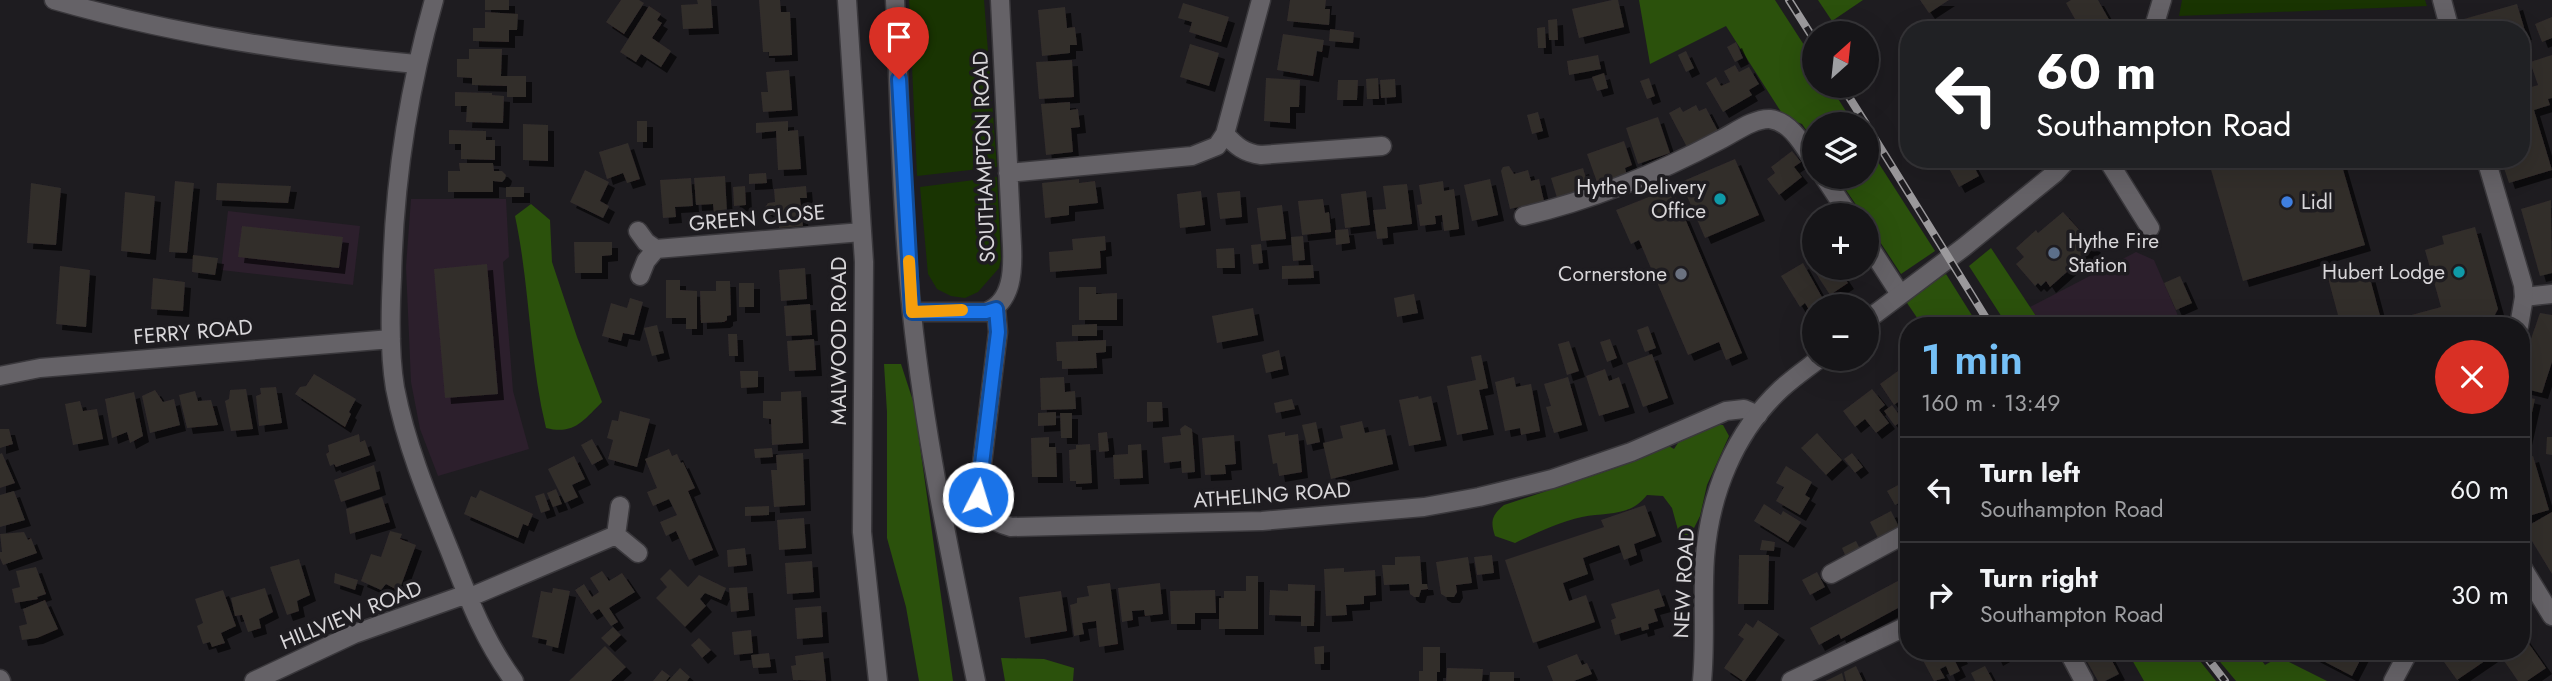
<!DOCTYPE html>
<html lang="en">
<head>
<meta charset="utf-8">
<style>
  :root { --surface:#161518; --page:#232225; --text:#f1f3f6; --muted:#9e9fa2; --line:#353437; --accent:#75c0f6 }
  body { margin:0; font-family:Jost,sans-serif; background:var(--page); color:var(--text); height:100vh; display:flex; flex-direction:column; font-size:26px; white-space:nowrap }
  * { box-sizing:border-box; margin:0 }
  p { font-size:23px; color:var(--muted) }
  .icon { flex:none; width:38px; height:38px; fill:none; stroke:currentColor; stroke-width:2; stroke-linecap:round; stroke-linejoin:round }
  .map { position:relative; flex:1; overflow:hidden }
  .sheet { position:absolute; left:1900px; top:317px; width:630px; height:343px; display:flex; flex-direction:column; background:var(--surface); border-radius:28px; box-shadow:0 7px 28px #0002,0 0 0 2px var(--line) }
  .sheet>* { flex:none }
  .banner { position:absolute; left:1900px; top:21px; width:630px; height:147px; border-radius:28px; box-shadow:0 7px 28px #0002,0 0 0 2px var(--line); background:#202124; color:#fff; overflow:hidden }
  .needle { width:46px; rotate:27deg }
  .fabs { position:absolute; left:1802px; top:21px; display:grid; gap:14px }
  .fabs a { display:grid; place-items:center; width:77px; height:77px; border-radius:50%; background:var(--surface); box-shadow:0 7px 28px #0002,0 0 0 2px var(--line); font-size:35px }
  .pin { position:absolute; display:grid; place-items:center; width:60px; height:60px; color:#fff; margin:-72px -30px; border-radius:50% 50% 50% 0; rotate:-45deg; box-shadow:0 0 7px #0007 }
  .pin .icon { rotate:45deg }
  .me { position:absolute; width:77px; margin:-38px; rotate:5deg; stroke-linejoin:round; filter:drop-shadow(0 0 5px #0008) }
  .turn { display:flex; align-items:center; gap:24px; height:147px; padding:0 21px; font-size:32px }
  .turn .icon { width:91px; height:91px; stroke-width:2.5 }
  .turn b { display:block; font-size:49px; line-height:60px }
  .round { display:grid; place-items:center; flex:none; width:74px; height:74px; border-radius:37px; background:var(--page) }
  .summary { display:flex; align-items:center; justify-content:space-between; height:119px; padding:0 21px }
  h1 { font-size:42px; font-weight:600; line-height:52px; color:var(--accent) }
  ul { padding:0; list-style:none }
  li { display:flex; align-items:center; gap:21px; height:105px; padding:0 21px; border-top:2px solid var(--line) }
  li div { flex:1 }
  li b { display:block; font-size:26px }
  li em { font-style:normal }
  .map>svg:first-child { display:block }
  .commercial { fill:#2c1f2c }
  .green { fill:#193402 }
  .forest { fill:#2b510c }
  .building { fill:#332d2c; filter:url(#shadow) }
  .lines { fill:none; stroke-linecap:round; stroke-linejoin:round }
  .street-casing { stroke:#3a383c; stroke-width:21 }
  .secondary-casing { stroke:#3a383c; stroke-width:21 }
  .street { stroke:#656267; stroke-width:18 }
  .secondary { stroke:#656267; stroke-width:18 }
  .rail-casing { stroke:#9b999c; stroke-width:8 }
  .rail { stroke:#1e1c20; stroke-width:5; stroke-dasharray:16; stroke-linecap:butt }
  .route-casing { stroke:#114b97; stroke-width:18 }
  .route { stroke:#1a73e8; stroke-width:12 }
  .slow { stroke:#f59e0b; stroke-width:12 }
  .culture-dot { fill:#0f9aa8; stroke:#1e1c20; stroke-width:2.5 }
  .shop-dot { fill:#3f7fe0; stroke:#1e1c20; stroke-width:2.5 }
  .service-dot { fill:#5c6f8a; stroke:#1e1c20; stroke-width:2.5 }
  .worship-dot { fill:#6b7280; stroke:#1e1c20; stroke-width:2.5 }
  .labels { text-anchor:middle; stroke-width:7; stroke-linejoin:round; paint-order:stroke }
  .street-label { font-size:21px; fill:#d8d6d9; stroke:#1e1c20 }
  .poi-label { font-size:21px; fill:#d8d6d9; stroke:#1e1c20; text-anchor:end }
</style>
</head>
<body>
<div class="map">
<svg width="2552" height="681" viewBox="0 0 2552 681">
  <defs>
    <filter id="shadow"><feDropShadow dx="6" dy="6" stdDeviation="0" flood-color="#0009"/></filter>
  </defs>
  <rect width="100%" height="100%" fill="#1e1c20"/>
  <path class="commercial" d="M411 199H506L509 257 503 262 513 391 529 449 438 476 420 429 411 382 406 267Z
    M228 211 360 226 353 285 221 270Z
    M2136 252 2154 260 2182 325H2042L2030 307Z"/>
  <path class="green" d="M909 0H984L997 167 917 176Z
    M2182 0H2425L2427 6 2179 16Z
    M997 177 1001 259 999 268 978 292 965 298 951 296 937 289 928 274 920 187Z"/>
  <path class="forest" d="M1639 0H1775L1815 62V86H1830L1854 124H1815V143L1802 124 1785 118 1726 26 1650 64Z
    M1818 0H1863L1832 21Z
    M1867 145 1935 251 1901 274 1867 222V215H1863L1837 177H1867Z
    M531 204 550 220 552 262 577 337 602 402C583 421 574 435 546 428 529 358 530 286 515 216Z
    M1991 248 2042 325H2007L1969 266Z
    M1946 274 1978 325H1922L1905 300Z
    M884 364H901L914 404 953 681H919L906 607 887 538V412Z
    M1713 425H1723L1729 436 1707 485 1700 516 1686 544 1681 541 1672 508 1663 496 1647 495C1630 517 1607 512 1582 517 1559 522 1536 533 1515 543L1495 536C1490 521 1492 515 1504 505L1616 468 1667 445 1674 449 1678 443Z
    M2127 651H2192L2216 681H2144Z
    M2211 651H2255L2265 665 2279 657 2327 681H2236Z
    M1001 658 1044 659 1074 668 1073 681H1005Z"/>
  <path class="building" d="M485 0H509V10H485Z
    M621 0H639L644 3 624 34 606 22Z
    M697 0H711L713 28 683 29 681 5 698 4Z
    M759 0H780L781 12H790L792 55 769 56V52H763Z
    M1290 0H1326L1325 9H1330L1329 25 1287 21Z
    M1612 0H1618L1624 27 1579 38 1572 9Z
    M1920 0H1949L1929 13Z
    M2071 0H2098L2115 30 2097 28 2081 30 2066 3Z
    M1183 3 1229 17 1221 42 1189 32 1192 22 1178 18Z
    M2517 4 2526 34 2522 35V30H2467L2464 19Z
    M649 6 661 14 657 20 662 23 652 38 671 51 661 67 641 54 636 62 620 52Z
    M1065 7 1067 28 1075 27 1077 45H1070V53L1042 56 1038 10Z
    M485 12 518 14 517 30H509V42L473 41V28H485Z
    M2552 17V38L2542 42 2535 24Z
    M1557 19 1558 40H1549L1548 20Z
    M1545 27 1546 48H1538L1537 28Z
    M1330 29 1354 32 1353 43 1329 41Z
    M1283 34 1324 40 1322 52 1317 51 1313 76 1277 70Z
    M1736 42 1743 58 1735 62 1727 47Z
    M1190 44 1219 53 1209 86 1180 77Z
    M469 49H502L501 76H526V97H507V86L472 85V78L457 77V59H469Z
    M1686 51 1694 68 1686 72 1678 55Z
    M1598 55 1601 69 1569 75 1567 61Z
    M2552 55V98L2548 99 2550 105 2534 110 2552 170 2509 183 2501 159H2522V90L2538 85 2530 62Z
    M1072 60 1074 97 1039 99 1036 62Z
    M1735 65 1739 72 1749 67 1759 84 1749 90 1752 95 1723 112 1706 83 1716 77 1721 86 1730 82 1724 71Z
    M789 70 792 110 763 112 761 92H768L766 72Z
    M1604 73 1608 88 1597 91 1592 77Z
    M1266 78 1300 80 1299 107H1290V123L1264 121Z
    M1378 78 1379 99H1367L1366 79Z
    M1649 78 1655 96 1647 99 1640 81Z
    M1395 79 1396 97 1381 98 1380 80Z
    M1338 80H1358L1357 100H1337Z
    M455 92 492 93V95L504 96 503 123 466 122 467 106H455Z
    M1070 102V110L1078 109 1080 127 1071 128 1073 152 1046 155 1041 104Z
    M1696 105 1699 111 1706 108 1718 131 1687 147 1669 113 1680 107 1683 112Z
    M1538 112 1543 131 1532 134 1527 115Z
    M1658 117 1670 153 1638 164 1626 128Z
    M637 121H647V142H637Z
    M788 121V131L798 130 801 169 778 170 776 131 756 133V123Z
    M523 124 548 125V161L523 160Z
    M449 130 486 131V140H495V160L461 159V144H449Z
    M1624 141 1632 165 1625 168 1627 175 1598 185 1587 154Z
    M628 143 640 179 627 183 623 173 607 179 599 152Z
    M1792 151 1801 162 1794 167 1802 177 1779 195 1767 179 1775 173 1771 167Z
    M1735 159 1759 215 1705 238 1681 182Z
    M1944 159H1970L1979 176 1959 187Z
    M2208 159H2340L2365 245 2243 281Z
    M459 163H493L494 171H502L506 175 505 179 502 182 493 181V192H448V171H460Z
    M1509 166 1514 174 1528 170 1531 181 1539 179 1544 201 1510 209 1501 171 1503 167Z
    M1583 168 1590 191 1558 201 1551 178Z
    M585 170 609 182 600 201 609 206 603 218 570 202Z
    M766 173 767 183 749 184V174Z
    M725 176 727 213 714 214 713 204 696 205 694 178Z
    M691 178 693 206 675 207 676 217 663 218 660 180Z
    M1079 179V183L1095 181 1098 203 1069 206V215L1045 218 1042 183Z
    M1490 179 1498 215 1472 221 1464 185Z
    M175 181 194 183 187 253 169 252Z
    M1443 181 1444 191 1454 189 1459 229 1444 231 1442 215 1435 216 1436 224 1420 226 1417 205 1422 204 1419 185Z
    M31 183 61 188 56 245 27 243Z
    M217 183 291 186 288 203 216 200Z
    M1407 184 1412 224 1387 227 1388 238 1377 239 1373 210 1386 209 1383 186Z
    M745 186 746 205 734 206 733 187Z
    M806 186 807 198H800L803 226 779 228 777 215H770L764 209 768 203 775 202 774 189Z
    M506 187H524V197H506Z
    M1669 189 1673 198 1676 197 1742 353 1726 360 1719 342 1688 355 1639 240 1631 244 1616 210Z
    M1201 191 1205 225 1180 228 1177 194Z
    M1240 191 1242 217 1220 219 1217 193Z
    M1366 191 1370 225 1345 228 1341 194Z
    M125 192 155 196 150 254 121 251Z
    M1323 199 1325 213 1329 212 1331 232 1302 235 1298 201Z
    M2551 200 2552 273 2540 276 2521 209Z
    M1282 205 1286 239 1261 241 1257 208Z
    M2063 212 2095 247 2050 287 2046 281 2041 286 2038 283 2035 286 2016 264 2024 257 2016 248 2036 230 2038 233Z
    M242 226 343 237 339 268 238 257Z
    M2475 227 2498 309 2489 326H2341L2328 278 2367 267 2382 323 2441 307 2425 250 2444 244 2442 236Z
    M1348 229 1350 243 1336 245 1335 230Z
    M1105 236 1106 250 1100 251 1101 268 1050 272 1049 252 1073 250 1072 239Z
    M1303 236 1305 260 1293 261 1291 237Z
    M574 242H612V255L602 256V273H575Z
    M1261 244 1263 263 1253 264 1251 245Z
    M1234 248 1235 268H1217L1216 249Z
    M193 255 218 258 215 275 192 272Z
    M1815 256V268H1838L1848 283 1830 295 1808 261Z
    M1803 263 1827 306H1815V320L1805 303 1800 307 1781 276Z
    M487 264 498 394 445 398 434 269Z
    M1313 265 1314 278 1282 279V266Z
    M60 266 90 270 86 327 56 324Z
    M805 268 807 299 781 301 779 270Z
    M2180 276 2192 303 2176 310 2164 283Z
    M153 278 185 282 183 311 151 309Z
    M666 280H680V290L697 291V329H686V318H666Z
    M716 281H730L731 315 727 316V320L724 322 701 323 700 291H716Z
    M739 283H754V307H739Z
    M1079 287H1096V294L1117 293V320H1079Z
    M1414 294 1418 313 1397 317 1394 298Z
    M630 298 643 302 634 335 623 333 621 341 602 336 611 303 627 308Z
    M810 304 812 335 786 336 784 306Z
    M1253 308 1258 335 1217 343 1212 316Z
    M2540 313 2552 315V362L2542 393 2522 388V356H2525Z
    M1097 324V336H1072V325Z
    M657 325 664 353 652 356 644 328Z
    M1648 326 1656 348 1645 352 1637 330Z
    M728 334H737L738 356H729Z
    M814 339 816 370 789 371 787 341Z
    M1610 339 1617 358 1607 362 1600 342Z
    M1106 340V352L1096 353 1097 368 1062 369V361H1057L1056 342Z
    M1569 341 1579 371 1567 375 1558 344Z
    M1279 350 1283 369 1266 373 1262 355Z
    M1652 354 1668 398 1643 407 1627 363Z
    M1481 355 1488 388 1479 390 1488 429 1457 435 1447 386 1476 380 1471 357Z
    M1909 363V394L1894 405 1880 384Z
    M1605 369 1609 381 1619 377 1629 407 1599 416 1586 376Z
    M740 371H758V387L741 388Z
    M314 374 356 399 349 412 351 414 345 427 295 394 300 387 306 386Z
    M1064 377 1065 392 1075 391 1076 409 1041 410 1040 378Z
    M1514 377 1516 387 1531 384 1540 431 1521 435 1520 428 1505 431 1495 382Z
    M1568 377 1582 425 1554 433 1546 407 1551 406 1544 384Z
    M276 387 282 423 259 426 256 396 261 394 260 388Z
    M246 389 253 429 231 431 225 401 229 399 230 390Z
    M1872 389 1885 405 1879 410 1889 423 1876 433 1865 419 1855 427 1843 411Z
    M155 390 163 402 174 399 180 425 150 433 142 396Z
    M195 391 198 401 211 400 218 425 187 428 179 395Z
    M801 391 803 443 772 445 771 419 763 418V401H781V392Z
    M134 392 143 436 130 443 127 432 112 438 105 399Z
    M1418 396 1419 399 1431 396 1441 440 1409 446 1399 400Z
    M2522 396 2535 399 2523 453H2522Z
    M1292 399 1295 409 1276 413 1274 403Z
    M80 401 83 411 97 409 103 439 73 445 65 404Z
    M1147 402H1162L1163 421 1147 422Z
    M1892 405 1903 420 1895 426 1884 411Z
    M620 411 650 419 637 467 608 459 613 440 607 438 612 420 618 421Z
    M1056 412V425L1038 426V413Z
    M1060 413H1072V438H1061Z
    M1362 421 1365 433 1385 429 1393 464 1331 479 1323 443 1343 438 1340 426Z
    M1316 422 1320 442 1307 445 1302 425Z
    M1185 425 1192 429 1195 472 1182 473 1181 461 1164 463 1162 437 1181 435 1180 429Z
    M0 429H9L13 444 0 448Z
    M1107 432 1109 451 1099 452 1098 433Z
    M1285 432V436L1298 434 1302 472 1279 476 1277 463 1273 464 1268 435Z
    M1817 433 1842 460 1826 475 1801 448Z
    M359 434 360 442 365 440 370 455 336 467 334 464 330 466 326 454 329 452 328 445Z
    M1234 435 1236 464 1225 465 1226 474 1205 475 1202 438Z
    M1049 437V447H1056L1057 477H1032L1031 438Z
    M2547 437H2552V455L2546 454Z
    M592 439 603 459 592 465 581 445Z
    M1090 444 1092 483 1076 484V481H1070L1069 450 1076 449V445Z
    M1141 444 1143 478 1114 479 1113 455 1128 454V445Z
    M772 448 773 457 755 458 754 449Z
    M669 449 672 456 677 454 681 463 683 462 695 488 688 491 713 550 689 560 676 531 666 536 660 522 677 515 669 499 653 506 647 492 657 488 645 459Z
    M2 453 15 483 0 488V454Z
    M803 453 805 505 774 507 771 470H777L776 455Z
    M1852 453 1863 467 1855 473 1844 459Z
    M574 456 585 479 572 485 578 497 565 503 548 469Z
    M2533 456 2549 510 2522 518V459Z
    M374 465 380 489 341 502 334 480Z
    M1786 466 1812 482 1805 495 1810 498 1800 515 1776 501 1784 487 1776 483Z
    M1902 483 1909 498 1895 505 1887 491Z
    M556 489 562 504 553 507 547 493Z
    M480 490 533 514 528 526 523 524 518 538 464 514 471 496 476 498Z
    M14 491 25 520 0 527V495Z
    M544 493 550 510 541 513 535 496Z
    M382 497 390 522 350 534 346 509Z
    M1764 504 1781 515 1783 511 1801 522 1788 542 1754 521Z
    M1645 505 1656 536 1634 544 1637 555 1624 560 1619 545 1583 558 1588 574 1563 583 1569 601 1586 595 1595 622 1533 643 1505 560 1604 527 1601 520Z
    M769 506V515L745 516V507Z
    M1891 511 1899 527 1878 538 1870 522Z
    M2552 512V574L2524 528Z
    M804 518 806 548 779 550 777 520Z
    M390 531 402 534 400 539 416 545 399 591 386 584 381 590 361 581 371 554 381 557Z
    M24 532 28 540 31 538 37 553 3 565 0 558V552H2L0 534Z
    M1762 540 1775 542 1774 551 1760 550Z
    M1856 541 1860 549 1846 557 1842 548Z
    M745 548 747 565 728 567 727 550Z
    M1492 555 1494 573 1477 575 1474 557Z
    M1739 555H1769L1768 604H1738Z
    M1420 556 1422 584H1427L1428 589 1421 590 1419 597H1414L1410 594 1409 584 1384 585 1382 565H1395V557Z
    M1468 557 1472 583 1456 585 1457 592 1454 597H1446L1441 594 1436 562Z
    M299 559 310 595 297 601 299 611 287 615 270 567Z
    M812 561 814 592 787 594 785 563Z
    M36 567 46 594 37 597 38 599 15 603 12 589 20 587 16 571Z
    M1344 568V572L1375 570 1376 595 1364 596V604L1346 605 1347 615 1326 616 1324 569Z
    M670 569 688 587 699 575 726 588 721 600 705 593 700 599 706 606 685 627 656 598 667 587 660 579Z
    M602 571 609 581 622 573 635 592 609 608 618 622 611 626 599 609 591 614 575 590 584 584 592 597 599 592 590 578Z
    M1817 572 1825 587 1810 595 1802 580Z
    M335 573 358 580 355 590 334 583Z
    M1909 575V602L1841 639 1839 634 1819 645 1810 628Z
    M1246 576H1258V629H1219V598H1224V591H1246Z
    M1110 583 1118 644 1099 647 1096 621 1082 623 1084 634 1074 636 1070 605 1077 603V598L1089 596 1087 586Z
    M1160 583 1163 614 1145 616 1144 610 1132 611 1133 620 1122 622 1118 588Z
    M1288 584 1315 585 1314 626H1301V616L1269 615 1270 590 1288 591Z
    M747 587 749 610 731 612 729 588Z
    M265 588 273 612 259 619 261 628 248 632 242 615 235 616 231 598Z
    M553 588 570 591 558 648 546 645 547 640 532 637 541 591 552 593Z
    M1659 589 1665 606 1654 609 1658 621 1648 624 1649 629 1642 631 1641 627 1615 635 1611 620 1616 618 1611 604Z
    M223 590 236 626 221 633 225 643 212 647 210 642 203 644 197 626 203 623 195 599Z
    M1215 590 1216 613H1195V624H1171L1170 591Z
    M1061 591 1067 631 1025 638 1019 597Z
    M45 600 58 629 37 638 22 640 19 626 27 624 23 609Z
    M821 606 823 637 797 639 795 608Z
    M1758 620 1779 634 1745 681H1743L1724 668 1744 639 1738 635 1746 623 1753 628Z
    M613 627 621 635 609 646 601 638Z
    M751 630 753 653 734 655 732 632Z
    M2522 634 2546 668 2527 681H2518L2498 652 2457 680 2439 655 2445 651H2522Z
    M699 638 711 650 702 658 691 645Z
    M605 646 626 667 611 681H569Z
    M1324 646V664H1315L1314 647Z
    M1423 647H1440V672H1437V681H1419V671H1423Z
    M1918 651H1958L1962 658 1955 661 1960 671 1950 676 1946 666 1940 669 1945 678 1934 681Z
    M1993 651H2013L1997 660Z
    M2098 651H2107L2119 674 2105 681H2098L2085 658Z
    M2304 651H2365L2352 676Z
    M823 652 826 681 793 680 791 666 796 665 795 656Z
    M769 653 771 667 753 668 751 655Z
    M1577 654 1582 665 1587 663 1592 674 1574 681H1553L1547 666Z
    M1856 666 1863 681H1846L1844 672Z
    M1985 666 1993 681H1975L1971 673Z
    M680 668 690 677 687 681H668Z
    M1447 668 1483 669 1482 681H1446Z
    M662 670 670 676 666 681H653Z
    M1490 672H1514V681H1490Z
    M1842 673 1844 681H1825L1830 679Z"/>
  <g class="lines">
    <defs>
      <path id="street" d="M54 0C172 34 294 53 416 64
        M434 0C408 91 394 182 392 277 390 314 389 352 395 388 406 445 429 500 451 554 469 600 484 640 514 681
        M847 0 864 262 862 532 878 681
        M1225 134C1236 146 1244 153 1261 155L1382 146
        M2107 159 2150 228
        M1008 173 1192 156 1217 146 1225 134 1261 0
        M1824 177 1849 215
        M1524 216C1592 200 1658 173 1720 140 1734 133 1754 118 1770 119 1792 122 1804 147 1815 163
        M638 231 646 242 656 249 862 232
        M1867 243 1900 294
        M640 276 646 261 656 249
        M2524 297 2552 294
        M996 308 998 332 978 497C985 515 992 522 1011 527L1262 521 1424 507 1479 497 1552 479 1631 452 1726 411 1744 409 1758 415
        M912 312H986C1013 302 1013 269 1012 246L1000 0
        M0 376 40 368 391 339
        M620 506 616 535 638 553
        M1831 574 1909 532
        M468 598 616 535
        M2068 651 2084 681
        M0 679 1 681
        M254 681 354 634 467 594
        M2393 681 2409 651"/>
      <path id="secondary" d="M895 0C900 104 901 210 912 314 925 438 951 559 976 681
        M2442 0 2450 30
        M2153 30 2162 0
        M2486 159 2523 285 2524 297 2519 326
        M1867 320 1964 247 2055 173 2068 159
        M2522 567 2552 616
        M1702 681C1706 640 1702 598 1705 557 1710 494 1734 433 1781 389 1793 378 1806 369 1819 359
        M1791 681 1909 625"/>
    </defs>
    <use href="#street" class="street-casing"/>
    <use href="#secondary" class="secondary-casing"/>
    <use href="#street" class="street"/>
    <use href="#secondary" class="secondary"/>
    <defs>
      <path id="rail" d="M1789 0 1815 41
        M1842 86 1866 124
        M1867 126 1991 326
        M2202 651 2225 681"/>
    </defs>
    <use href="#rail" class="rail-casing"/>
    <use href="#rail" class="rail"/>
  </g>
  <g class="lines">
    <defs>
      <path id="route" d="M899 79 912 312H986L996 309 998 332 978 497"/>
    </defs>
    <use href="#route" class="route-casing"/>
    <use href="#route" class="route"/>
    <path class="slow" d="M909 261 912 312 962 310"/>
  </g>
  <g class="culture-dot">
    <circle cx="1720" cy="199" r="7"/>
    <circle cx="2459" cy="272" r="7"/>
  </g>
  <circle class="shop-dot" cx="2287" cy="202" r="7"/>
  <circle class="service-dot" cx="2054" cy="253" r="7"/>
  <circle class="worship-dot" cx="1681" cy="274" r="7"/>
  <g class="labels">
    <g class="street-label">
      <text transform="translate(984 157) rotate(-92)" y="7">SOUTHAMPTON ROAD</text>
      <text transform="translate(757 218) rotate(-5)" y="7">GREEN CLOSE</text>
      <text transform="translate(193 332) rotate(-5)" y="7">FERRY ROAD</text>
      <text transform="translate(839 341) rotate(-90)" y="7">MALWOOD ROAD</text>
      <text transform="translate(1272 495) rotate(-4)" y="7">ATHELING ROAD</text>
      <text transform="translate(1684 583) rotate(-87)" y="7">NEW ROAD</text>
      <text transform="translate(351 615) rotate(-22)" y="7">HILLVIEW ROAD</text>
    </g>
    <g class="poi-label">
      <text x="1706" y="194">Hythe Delivery<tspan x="1706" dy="24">Office</tspan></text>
      <text x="2301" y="209" text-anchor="start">Lidl</text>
      <text x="2068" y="248" text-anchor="start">Hythe Fire<tspan x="2068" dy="24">Station</tspan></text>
      <text x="2445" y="279">Hubert Lodge</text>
      <text x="1667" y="281">Cornerstone</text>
    </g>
  </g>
</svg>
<div class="fabs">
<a><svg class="needle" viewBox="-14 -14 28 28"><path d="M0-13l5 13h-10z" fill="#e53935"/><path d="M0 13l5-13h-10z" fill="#9e9fa2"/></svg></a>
<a><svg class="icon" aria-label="layers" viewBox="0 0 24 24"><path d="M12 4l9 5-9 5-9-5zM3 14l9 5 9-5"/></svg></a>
<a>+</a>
<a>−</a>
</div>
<div class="pin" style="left:899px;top:79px;background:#d93025"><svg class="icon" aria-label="arrive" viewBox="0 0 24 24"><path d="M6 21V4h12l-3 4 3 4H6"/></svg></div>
<svg class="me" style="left:978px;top:497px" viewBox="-20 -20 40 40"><circle r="17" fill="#1a73e8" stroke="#fff" stroke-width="3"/><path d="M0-11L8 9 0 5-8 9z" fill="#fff"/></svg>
<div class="banner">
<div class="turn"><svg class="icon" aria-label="left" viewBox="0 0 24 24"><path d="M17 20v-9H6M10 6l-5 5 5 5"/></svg><div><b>60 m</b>Southampton Road</div></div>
</div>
<section class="sheet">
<div class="summary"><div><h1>1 min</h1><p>160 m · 13:49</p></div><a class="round" style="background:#d93025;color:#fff"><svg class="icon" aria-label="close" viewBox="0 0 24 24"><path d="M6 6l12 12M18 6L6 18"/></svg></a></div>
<ul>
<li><svg class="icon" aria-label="left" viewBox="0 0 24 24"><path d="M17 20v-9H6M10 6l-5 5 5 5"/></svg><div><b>Turn left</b><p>Southampton Road</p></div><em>60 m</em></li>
<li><svg class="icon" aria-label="right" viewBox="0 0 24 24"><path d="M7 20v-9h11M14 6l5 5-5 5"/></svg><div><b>Turn right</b><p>Southampton Road</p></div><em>30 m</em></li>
</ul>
</section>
</div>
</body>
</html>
